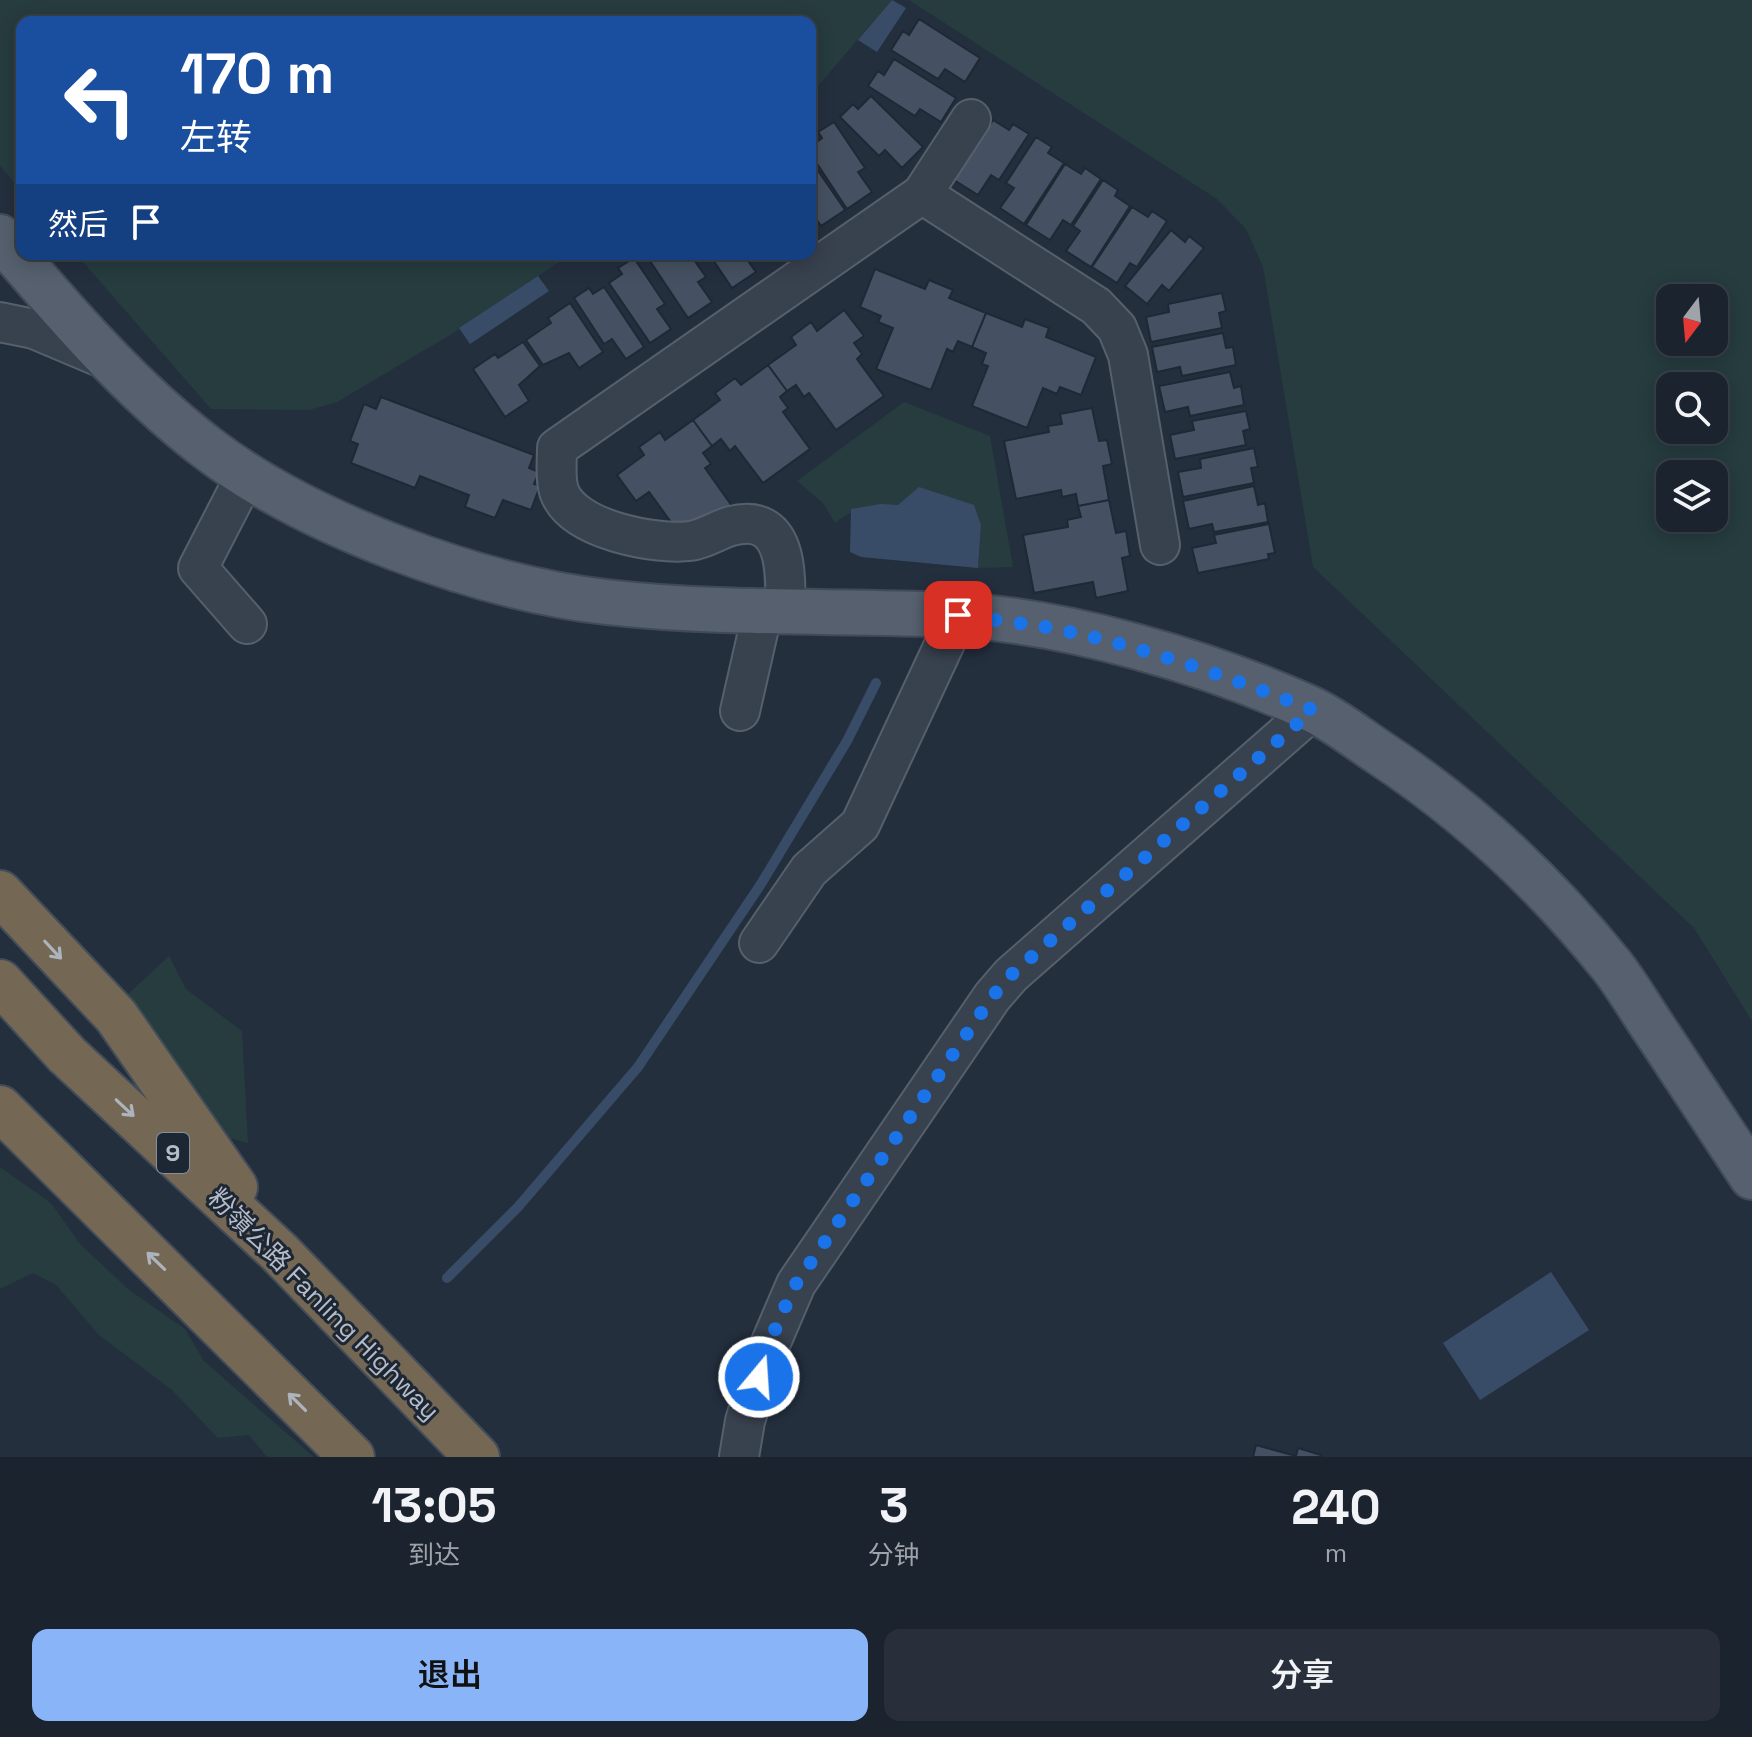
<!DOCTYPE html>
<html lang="zh">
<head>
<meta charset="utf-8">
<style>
  :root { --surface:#1b232e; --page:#282f3a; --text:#f1f3f6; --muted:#a0a4aa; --line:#39404a; --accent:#8ab4f8 }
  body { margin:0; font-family:"Space Grotesk","Noto Sans SC",sans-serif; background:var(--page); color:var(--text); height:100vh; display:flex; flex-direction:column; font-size:30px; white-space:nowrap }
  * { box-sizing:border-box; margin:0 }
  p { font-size:26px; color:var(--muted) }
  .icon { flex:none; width:44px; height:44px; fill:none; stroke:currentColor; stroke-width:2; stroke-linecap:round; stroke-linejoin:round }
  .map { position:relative; height:1457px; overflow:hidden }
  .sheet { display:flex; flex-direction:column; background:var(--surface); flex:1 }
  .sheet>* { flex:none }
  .hud { position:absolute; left:16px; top:16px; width:800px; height:244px; border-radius:16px; box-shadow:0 4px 20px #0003,0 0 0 2px var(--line); background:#1a4fa0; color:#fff; overflow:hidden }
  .needle { width:52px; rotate:196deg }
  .buttons { position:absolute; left:1656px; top:284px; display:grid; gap:16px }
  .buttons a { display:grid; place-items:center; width:72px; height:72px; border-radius:16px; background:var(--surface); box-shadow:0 4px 20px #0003,0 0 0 2px var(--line); font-size:40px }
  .pin { position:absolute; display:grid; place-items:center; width:68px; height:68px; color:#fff; margin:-34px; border-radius:16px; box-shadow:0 4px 12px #0006 }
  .me { position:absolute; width:88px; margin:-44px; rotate:18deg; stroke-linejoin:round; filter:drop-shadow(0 0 6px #0008) }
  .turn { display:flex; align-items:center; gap:28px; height:168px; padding:0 32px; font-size:36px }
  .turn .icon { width:104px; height:104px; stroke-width:2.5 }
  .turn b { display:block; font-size:56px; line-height:68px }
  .then { display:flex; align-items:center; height:76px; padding:0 32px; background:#0003; gap:16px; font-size:30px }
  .eta { display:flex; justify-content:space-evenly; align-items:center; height:136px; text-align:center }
  .eta b { font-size:48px; font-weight:600; line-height:56px }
  .primary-button { display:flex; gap:16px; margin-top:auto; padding:16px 32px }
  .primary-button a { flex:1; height:92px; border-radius:16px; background:var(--accent); color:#111; font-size:32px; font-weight:600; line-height:92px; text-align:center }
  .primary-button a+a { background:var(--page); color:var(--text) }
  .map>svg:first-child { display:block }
  .green { fill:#263c3f; fill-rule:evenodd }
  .water { fill:#394c67 }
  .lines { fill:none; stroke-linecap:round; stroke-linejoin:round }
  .stream { stroke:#394c67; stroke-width:10 }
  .building { fill:#455162; stroke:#1f2835; stroke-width:2 }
  .minor-casing { stroke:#565f6c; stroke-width:42 }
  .major-casing { stroke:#414a57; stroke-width:48 }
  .highway-casing { stroke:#434c59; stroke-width:48 }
  .minor { stroke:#38414e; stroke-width:38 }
  .major { stroke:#56606e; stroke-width:44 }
  .highway { stroke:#746855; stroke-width:44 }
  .oneway { stroke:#aeb4bd }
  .route { stroke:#1a73e8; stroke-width:14; stroke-dasharray:0 25.2 }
  .labels { text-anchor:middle; stroke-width:6; stroke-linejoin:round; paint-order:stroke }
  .shield { fill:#1d2633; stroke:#878f9c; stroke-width:2 }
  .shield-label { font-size:24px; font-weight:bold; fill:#b4bcc9 }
  .street-label { font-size:26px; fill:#b4bcc9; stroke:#1d2633 }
</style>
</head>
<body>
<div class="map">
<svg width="1752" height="1457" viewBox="0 0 1752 1457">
  <rect width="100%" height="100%" fill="#242f3e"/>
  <path class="green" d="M0 0H892L810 95V22H22V191L0 166Z
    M909 0H1752V1021L1694 928 1313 567 1263 267 1246 229 1217 199ZM1670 298H1714V342H1670ZM1714 386V430H1670V386ZM1670 474H1714V518H1670Z
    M76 254H571L450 335 337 402 309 410 211 409Z
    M904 402 990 436 1013 567 978 568 981 525C935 514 876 489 835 523L823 503 797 481Z
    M169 956 186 989 242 1031 248 1143 222 1136 128 1023 127 995Z
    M0 1167 51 1203 80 1244 128 1289 185 1329 204 1361 314 1457H267L249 1435 218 1438 172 1390 99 1335 56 1285 33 1273 0 1289Z"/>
  <path class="water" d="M892 0 906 8 877 52 858 40Z
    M538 276 549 291 470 344 459 328Z
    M919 487 974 505 981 525 978 568 861 557 850 552 851 509 881 504 898 505Z
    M1551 1272 1589 1330 1480 1400 1443 1343Z"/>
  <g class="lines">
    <path class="stream" d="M447 1278 518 1207 638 1067 761 884 847 741 876 683"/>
  </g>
  <path class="building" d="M919 19 980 58 965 82 945 69 938 79 891 50 903 31 909 35Z
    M894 59 956 98 941 122 920 109 915 116 868 86 878 71 884 75Z
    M871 96 923 147 902 168 885 150 879 156 840 117 853 104 858 109Z
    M993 120 1009 130 1013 124 1029 134 999 180 991 175 978 195 954 180Z
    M834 122 865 168 858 172 872 192 847 209 810 153V147L822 138 818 132Z
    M1036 137 1052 147 1048 153 1064 163 1024 224 1000 208 1014 188 1006 183Z
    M810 159 845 210 821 226 810 210Z
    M1065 164 1081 174 1085 168 1101 179 1071 225 1063 220 1050 240 1026 225Z
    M1103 180 1118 190 1115 196 1130 206 1091 267 1066 251 1080 231 1073 226Z
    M1132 207 1148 217 1152 211 1167 221 1137 267 1130 263 1117 283 1092 267Z
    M1171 230 1185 242 1189 236 1204 248 1169 291 1162 285 1147 304 1125 286Z
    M653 254H690L706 277 698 282 712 302 688 318 648 258Z
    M709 254H743L756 272 732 288Z
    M634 258 665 304 657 309 671 329 650 343 609 283 622 274 618 268Z
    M875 269 925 289 929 280 953 290 949 298 986 313 972 347 958 341 953 352 947 349 931 390 876 369 893 328 878 322 881 316 860 307Z
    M604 287 644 347 626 359 612 339 604 344 574 298 589 288 593 294Z
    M1222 293 1226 311 1219 313 1222 328 1151 342 1146 317 1169 312 1168 304Z
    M570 303 603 352 579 368 569 353 543 365 526 340 551 323 548 318Z
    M844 310 864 336 854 343 862 354 857 359 884 396 836 430 809 393 804 397 796 385 787 391 768 365 796 345 791 337 811 322 817 331Z
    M986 313 1022 327 1025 319 1049 328 1046 337 1096 357 1081 395 1060 387 1057 394 1043 388 1027 428 972 406 988 366 982 364 986 353 972 347Z
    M1223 333 1226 348 1233 347 1236 365 1182 376 1180 367 1157 372 1152 347Z
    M523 342 540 366 519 385 529 401 505 417 473 369 495 354 498 358Z
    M768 365 787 391 780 397 788 408 783 412 810 449 763 483 735 446 730 451 721 439 712 446 693 420 720 400 715 393 735 378 741 385Z
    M1230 372 1234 388 1241 386 1244 405 1190 416 1188 407 1165 412 1159 386Z
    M381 397 534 455 529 468 539 472 534 484 540 486 531 510 503 500 495 518 465 507 469 495 420 476 415 488 351 463 358 444 350 441 364 404 376 409Z
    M1092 408 1099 441 1107 440 1112 464 1103 466 1109 500 1078 506 1076 494 1062 497 1061 490 1016 499 1004 441 1049 432 1048 426 1062 424 1060 414Z
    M1246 411 1250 429 1243 431 1246 445 1175 459 1170 435 1194 430 1192 421Z
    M693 420 712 446 703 453 711 464 705 468 732 506 684 540 649 492 636 501 617 475 644 455 639 447 660 432 665 440Z
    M1254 448 1258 467 1251 468 1254 483 1183 497 1178 472 1201 468 1200 459Z
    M1254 486 1258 505 1265 503 1268 522 1214 532 1212 524 1189 529 1183 501Z
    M1109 500 1116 533 1126 531 1130 556 1122 558 1128 591 1096 598 1093 582 1034 593 1023 535 1068 527 1067 520 1081 517 1078 506Z
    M1269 524 1275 553 1268 554 1269 559 1198 573 1192 548 1216 543 1214 535Z
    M1256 1445 1296 1456 1298 1448 1321 1455V1457H1253Z"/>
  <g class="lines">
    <defs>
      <path id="minor" d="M922 194 1096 306 1117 328 1128 355 1160 545
        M0 322 34 329 105 359
        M785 611C786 576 789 511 731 526 717 530 705 539 690 541 655 545 572 530 559 491 555 478 557 462 557 448L922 194 971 119
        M247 624 198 568 247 473
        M740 711 763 610
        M759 943 809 870 860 825 958 615
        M739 1457 745 1421 766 1354 796 1284 992 997 1011 975 1313 710"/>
      <path id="major" d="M0 237C63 311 129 388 206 447 306 524 481 588 606 602 721 615 838 610 953 615 1065 620 1207 662 1309 708 1334 719 1357 738 1380 753 1468 811 1546 884 1612 966 1629 988 1643 1013 1659 1036 1690 1083 1721 1130 1752 1177"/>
      <path id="highway" d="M0 893 116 1016 235 1187
        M0 982 67 1055 279 1252 477 1457
        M0 1108 352 1457"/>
    </defs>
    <use href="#minor" class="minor-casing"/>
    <use href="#major" class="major-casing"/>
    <use href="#highway" class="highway-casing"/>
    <use href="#minor" class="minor"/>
    <use href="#major" class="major"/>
    <use href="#highway" class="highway"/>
  </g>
  <defs><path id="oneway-shaft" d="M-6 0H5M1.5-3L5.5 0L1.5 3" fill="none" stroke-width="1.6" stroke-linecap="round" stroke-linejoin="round" transform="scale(2)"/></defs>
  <g class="oneway">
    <use href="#oneway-shaft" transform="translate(53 950) rotate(47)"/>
    <use href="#oneway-shaft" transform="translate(125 1108) rotate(43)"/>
    <use href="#oneway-shaft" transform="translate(156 1261) rotate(-136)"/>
    <use href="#oneway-shaft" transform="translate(297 1402) rotate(-135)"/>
  </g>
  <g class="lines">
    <path class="route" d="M759 1377 777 1324 796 1284 992 997 1011 975 1313 710C1231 678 1148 648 1061 630 1028 623 992 620 958 615"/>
  </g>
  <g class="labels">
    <rect class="shield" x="157" y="1133" width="32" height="40" rx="6"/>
    <g class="shield-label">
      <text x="173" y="1161">9</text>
    </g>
    <g class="street-label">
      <text transform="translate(324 1304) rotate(45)" y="9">粉嶺公路 Fanling Highway</text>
    </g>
  </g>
</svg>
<div class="buttons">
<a><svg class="needle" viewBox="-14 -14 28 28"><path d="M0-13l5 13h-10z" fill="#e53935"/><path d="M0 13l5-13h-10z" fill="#a0a4aa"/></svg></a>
<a><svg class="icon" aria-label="search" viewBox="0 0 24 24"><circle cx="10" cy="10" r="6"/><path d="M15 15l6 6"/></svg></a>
<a><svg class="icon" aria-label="layers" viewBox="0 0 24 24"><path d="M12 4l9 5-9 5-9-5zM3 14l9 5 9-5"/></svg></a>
</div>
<div class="pin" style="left:958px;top:615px;background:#d93025"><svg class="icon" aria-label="arrive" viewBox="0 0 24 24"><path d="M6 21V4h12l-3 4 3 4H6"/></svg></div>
<svg class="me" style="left:759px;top:1377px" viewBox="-20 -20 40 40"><circle r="17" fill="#1a73e8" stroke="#fff" stroke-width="3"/><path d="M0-11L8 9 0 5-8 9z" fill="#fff"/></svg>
<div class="hud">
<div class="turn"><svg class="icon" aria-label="left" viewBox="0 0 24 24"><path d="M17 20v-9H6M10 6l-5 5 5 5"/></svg><div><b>170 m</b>左转</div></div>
<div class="then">然后<svg class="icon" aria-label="arrive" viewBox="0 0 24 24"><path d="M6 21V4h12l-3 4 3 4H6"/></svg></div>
</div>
</div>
<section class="sheet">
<div class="eta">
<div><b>13:05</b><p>到达</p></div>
<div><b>3</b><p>分钟</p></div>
<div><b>240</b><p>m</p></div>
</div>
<div class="primary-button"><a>退出</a><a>分享</a></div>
</section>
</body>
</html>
